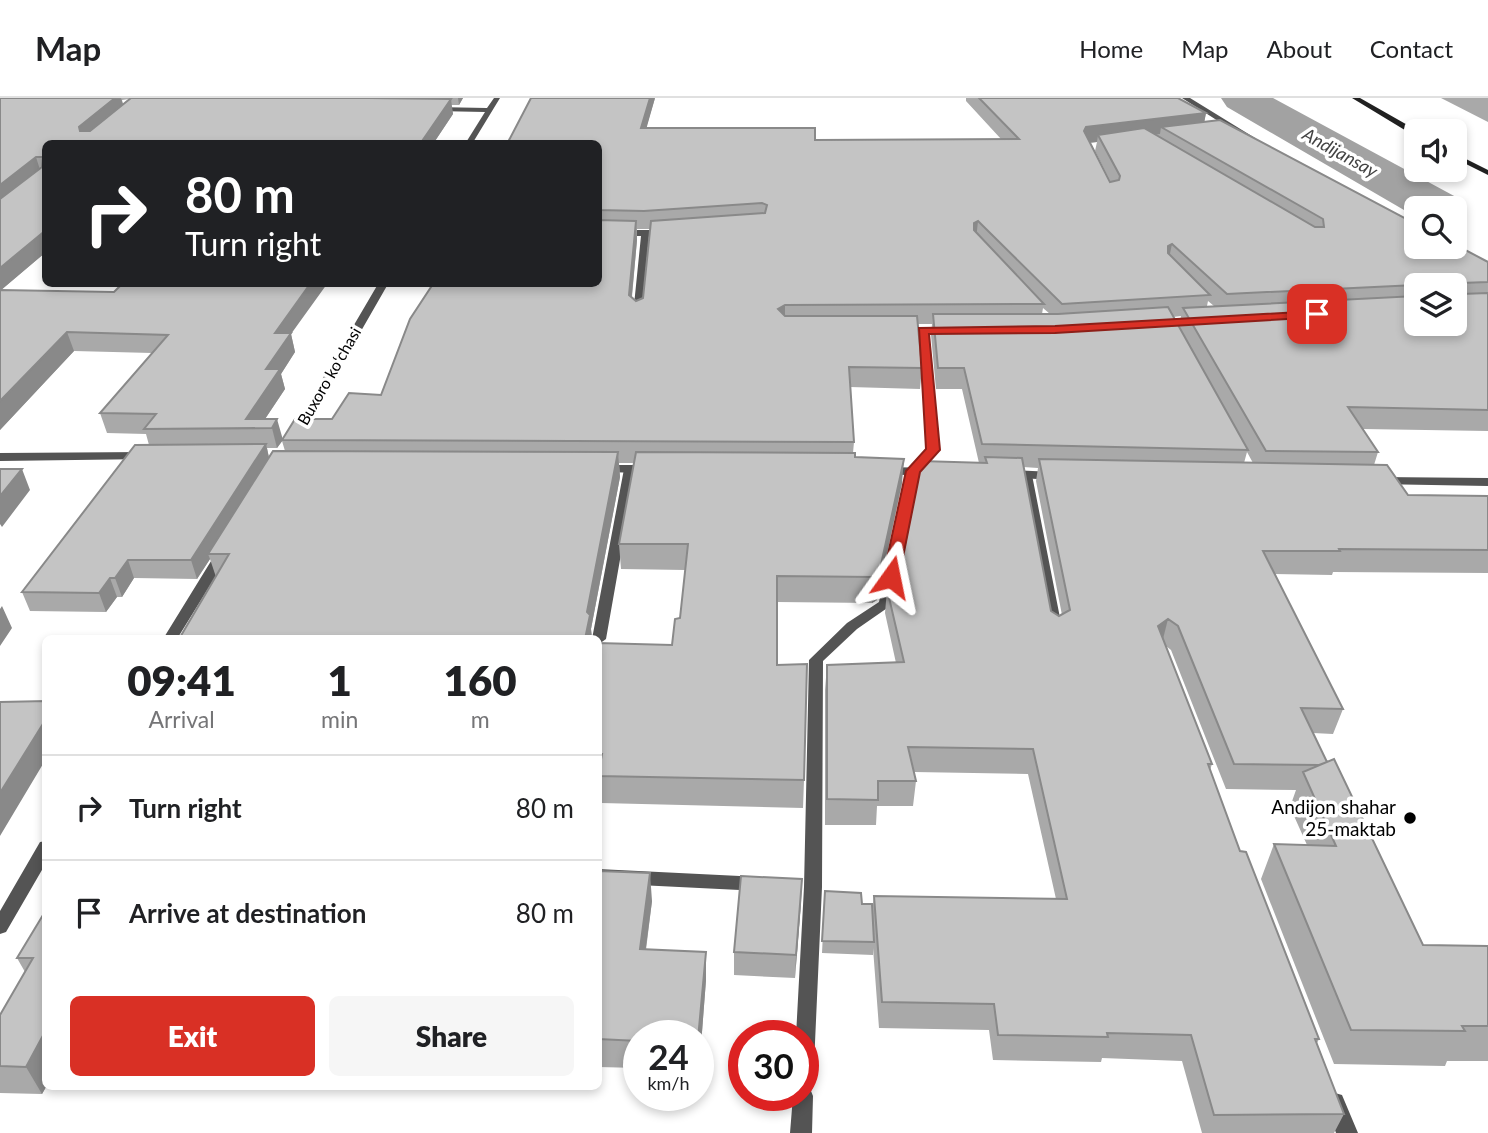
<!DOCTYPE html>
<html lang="en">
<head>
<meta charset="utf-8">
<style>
  :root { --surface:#fff; --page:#f6f6f6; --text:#202124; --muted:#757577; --line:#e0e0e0; --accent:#d93025 }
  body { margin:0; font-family:Lato,sans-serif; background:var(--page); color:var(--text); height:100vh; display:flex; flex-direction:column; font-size:26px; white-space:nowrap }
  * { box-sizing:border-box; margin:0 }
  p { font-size:23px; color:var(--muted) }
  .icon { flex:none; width:38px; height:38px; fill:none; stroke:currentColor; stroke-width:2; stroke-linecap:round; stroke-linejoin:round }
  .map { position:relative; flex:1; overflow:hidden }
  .details { position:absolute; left:42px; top:537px; width:560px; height:455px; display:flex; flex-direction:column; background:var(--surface); border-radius:10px; box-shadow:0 4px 10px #0003 }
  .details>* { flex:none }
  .guide { position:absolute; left:42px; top:42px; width:560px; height:147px; border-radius:10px; box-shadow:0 4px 10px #0003; background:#202124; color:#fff; overflow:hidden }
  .fabs { position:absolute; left:1404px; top:21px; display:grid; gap:14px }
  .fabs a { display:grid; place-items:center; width:63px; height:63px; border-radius:10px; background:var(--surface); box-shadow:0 4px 10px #0003; font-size:35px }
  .speed { position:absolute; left:623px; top:922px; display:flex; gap:14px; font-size:35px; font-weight:700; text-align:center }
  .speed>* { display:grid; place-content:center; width:91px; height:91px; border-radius:50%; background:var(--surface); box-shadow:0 4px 10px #0003; line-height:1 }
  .speed small { font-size:18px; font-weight:400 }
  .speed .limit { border:10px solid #d22; background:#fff; color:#111 }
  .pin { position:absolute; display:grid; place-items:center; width:60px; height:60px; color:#fff; margin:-30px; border-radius:14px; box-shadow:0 4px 10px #0006 }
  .me { position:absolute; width:77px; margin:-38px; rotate:12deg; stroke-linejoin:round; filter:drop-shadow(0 0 5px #0008) }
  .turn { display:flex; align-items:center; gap:24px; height:147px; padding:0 28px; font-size:32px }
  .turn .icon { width:91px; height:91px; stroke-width:2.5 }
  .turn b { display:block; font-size:49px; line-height:60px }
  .eta { display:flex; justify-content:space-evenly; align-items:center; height:119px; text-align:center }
  .eta b { font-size:42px; font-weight:800; line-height:49px }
  .button { display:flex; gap:14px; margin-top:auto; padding:14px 28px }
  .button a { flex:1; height:80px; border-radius:10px; background:var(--accent); color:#fff; font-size:28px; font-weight:800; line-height:80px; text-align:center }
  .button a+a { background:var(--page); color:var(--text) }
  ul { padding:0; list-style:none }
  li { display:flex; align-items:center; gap:21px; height:105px; padding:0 28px; border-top:2px solid var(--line) }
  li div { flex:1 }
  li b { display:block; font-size:26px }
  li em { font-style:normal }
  header { display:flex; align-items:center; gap:42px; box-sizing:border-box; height:98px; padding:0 35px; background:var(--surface); border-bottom:2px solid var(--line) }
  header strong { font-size:33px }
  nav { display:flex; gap:38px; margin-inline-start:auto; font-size:24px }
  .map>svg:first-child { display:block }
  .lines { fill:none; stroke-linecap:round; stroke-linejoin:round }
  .river { fill:#a2a2a2; fill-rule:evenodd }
  .lane { fill:#545454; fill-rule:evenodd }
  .street { fill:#545454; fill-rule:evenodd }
  .secondary { fill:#212121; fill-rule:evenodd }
  .wall { fill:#a9a9a9; fill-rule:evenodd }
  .shaded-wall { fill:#898989 }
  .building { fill:#c4c4c4; stroke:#898989; stroke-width:2 }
  .route { fill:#d93025; stroke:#8d1f18; stroke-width:2 }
  .poi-dot { fill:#000; stroke:#fff; stroke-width:2.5 }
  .labels { text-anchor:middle; stroke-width:7; stroke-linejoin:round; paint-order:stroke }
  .far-street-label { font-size:16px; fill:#000; stroke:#fff }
  .far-water-label { font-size:18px; font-style:italic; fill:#434343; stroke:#fff }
  .poi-label { font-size:19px; fill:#000; stroke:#fff; text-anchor:end }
</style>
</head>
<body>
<header>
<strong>Map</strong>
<nav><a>Home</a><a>Map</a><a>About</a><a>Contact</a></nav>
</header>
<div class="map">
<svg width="1488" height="1035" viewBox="0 0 1488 1035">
  <rect width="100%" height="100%" fill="#fff"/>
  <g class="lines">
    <path class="river" d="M1221 0H1273L1456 99 1464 110 1454 121V110H1416V119L1227 9Z"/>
    <path class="lane" d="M1182 0H1190L1255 40 1248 42Z
      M598 132H667L671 135 667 138H649L641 219 633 217 641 138H598Z
      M950 229 955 232 954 234 928 235 939 352 917 376H909L907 373 909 370 927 351 918 235H900L895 232 900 229Z
      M630 367 636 371 606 541 599 546 598 541H592L624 371Z
      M1026 373 1032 377 1062 530 1055 534 1048 530 1020 377Z
      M598 771 760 779 766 781 769 786 766 791 760 793 598 785Z"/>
    <path class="street" d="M494 0H500L472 46H465L485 14 435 13 431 11 435 9 487 10Z
      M378 186H388L302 336 300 338H292L290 336Z
      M146 354 150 355V361L0 363V355Z
      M602 367H651L657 371 651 375 598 374 596 371Z
      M885 369 938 370 944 374 938 378 918 377 893 506 857 531 823 563 822 789 813 989 811 993 813 998 812 1035H790L793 998H803V938H796L804 789 809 562 847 525 879 504 906 377 881 376 879 373Z
      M1008 372 1054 374 1060 378 1054 382 1004 379 1002 376 1004 373Z
      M1379 379 1488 380V388L1375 386 1373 383 1375 380Z
      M223 451 230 455 177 541H163L216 455Z
      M46 743V765L6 834 0 836V813L40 744Z
      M1335 995 1342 997 1358 1035H1336L1325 1004 1328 997Z"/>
    <path class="secondary" d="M1352 0H1360L1418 33H1416V37H1413Z
      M1454 55 1488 72V77L1454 60Z"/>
  </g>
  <path class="wall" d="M0 0H463L459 7H451L453 16 433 46H46V154L1 192 291 236 295 254 281 276 285 291 265 321 282 342 332 321 598 186V46L655 0 646 30 815 42 1001 41 966 3V0H1178L1206 15 1204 24 1488 164V333L1363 331 1378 354 1374 367 1408 397 1488 398V475L1333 474 1332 477 1274 476 1343 611 1333 636 1313 635 1327 664 1423 847 1488 848V963H1447L1445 968 1334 966 1261 781 1274 746 1307 747 1290 709 1296 692 1226 691 1171 552 1166 548 1212 666 1210 672 1240 753 1319 941 1317 945 1344 1016 1334 1035H1202L1182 963 1102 960 1101 964 993 962 989 932 879 930 873 850V857L822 855 825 793 862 806 872 815 874 798 1056 801 1028 676 914 674 916 683 913 708H877L876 727H825V592L827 567 896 565 885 515 887 491 898 483 979 365 962 291H936L931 237 932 226H918L922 270 920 291 850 289 854 344 853 355 855 359 902 385 877 502 872 505 777 504V567L804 682 803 710 601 705 598 683V545L672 547 680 520 685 472 621 471 619 446 634 365H619L620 379 591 531 592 541H179L216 479 210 461 197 481 134 480 122 499H117L106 514 30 513 22 494 149 347 146 336 107 335 100 315 152 255 74 253 0 332ZM129 1 123 6 122 2ZM1097 44 1095 53 1111 84H1110L1090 45ZM637 131H650L643 200 636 203 632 199 637 142ZM1416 187H1454L1416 226ZM1208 203 1214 208H1207ZM1043 210 1050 216H1042ZM1181 218 1179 229 1173 219ZM282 343 285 353 269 360 267 350H277ZM1247 354 1253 365H1244ZM1023 369 1038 370 1036 383 1062 517 1059 518 1051 513Z
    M1441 0H1488V24Z
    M598 771 599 773 652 803 646 852 706 854V882L699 973 698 938H639V970L598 969Z
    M801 804 795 880 734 877V854Z
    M46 812V989L42 996 0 995V917L25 874 17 860Z"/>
  <path class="shaded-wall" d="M115 0H121L124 10 83 44 79 29Z
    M458 0H463L459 7Z
    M650 0H655L642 46 641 30Z
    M451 1 453 16 433 46H420Z
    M1206 15 1203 31 1161 29 1160 36 1101 43 1098 37 1097 44 1083 45 1084 33 1086 29Z
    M36 59 41 75 0 109V87Z
    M636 123 637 142 630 217 629 197Z
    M978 123 976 142 972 143 974 125Z
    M46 132V154L0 193V170Z
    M1172 146 1168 165V148Z
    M310 186H327L291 236 295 254 281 276 285 291 259 330 246 321 266 271 275 235Z
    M785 207V226L778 211Z
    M67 234 74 253 0 332V303Z
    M277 321 283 342 277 350 272 330Z
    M266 346 270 364 208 456 210 461 197 481 191 462Z
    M618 354 620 379 591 531 592 541H585L587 514Z
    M904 361 902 385 877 502 872 505 874 479Z
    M22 371 30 392 2 429 0 426V398Z
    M128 462 134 480 122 499 115 480Z
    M110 480 117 499 106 514 99 495Z
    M2 508 12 530 0 548V511Z
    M1168 521 1162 545 1158 528Z
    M46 621V661L0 738V695Z
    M650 775 652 803 642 879 640 851Z
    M802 781 801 804 795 880 796 857Z
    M706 854V882L699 973 698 941Z
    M46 932V989L42 996 26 969Z"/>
  <path class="building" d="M0 0H115L79 29 80 33H90L131 0H368L451 1 420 46H46V132L0 170V101L42 69 43 59H36L0 87Z
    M531 0H650L641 30H815V42L1019 41 979 0H1178L1206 15 1086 29 1084 33 1110 84 1119 82 1120 78 1098 37 1144 30 1315 129H1324L1323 121 1161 29 1220 22 1416 126V149H1454V146L1488 164V184L1461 185 1458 188 1461 196 1488 195V312L1348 309 1378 354 1266 353 1183 210 1416 198V226H1454V187H1416L1227 196 1172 146 1168 148V155L1210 197 1062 206 978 123 974 125V132L1044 206 785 207 778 211 785 218H917L922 270 849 269 854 344 282 342 295 321H332L349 295 381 297 410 221 433 186H598V122L636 123 629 197 636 203 643 200 651 123 765 115 767 107 762 105 644 113 598 112V46H507Z
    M122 186H310L275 235H291L266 271H280L246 321H277L272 330 144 331 156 316 100 315 168 237 67 234 0 303V192L114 194Z
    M1168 209 1248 352 982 346 964 270H938L933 216H1058Z
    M266 346 191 462H128L115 480H110L99 495 22 494 135 347Z
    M273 353 618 354 587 514 590 517 585 541H179L229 456H208Z
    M636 354 855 355V359L904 361 879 476 874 479 777 478V567L807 566 804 682 598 678 602 656H598V545L672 547 675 521 680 520 688 446H619Z
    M985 359 1022 360 1051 513 1059 518 1070 512 1039 361 1387 367 1408 397 1488 398V452L1339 451 1340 453H1263L1343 611 1301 610 1327 664 1319 667 1234 666 1178 528 1168 521 1158 528 1212 666H1208L1240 753 1246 754 1319 941H1315L1344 1016 1214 1017 1191 937 1107 935 1108 939 998 937 994 906 882 904 874 798 1067 801 1033 651 908 649 916 683H878V702L827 701V567L904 564 887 491 898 483 921 363 987 365Z
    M0 371H22L0 398Z
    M46 603V621L0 695V604Z
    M1334 661 1423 847 1488 848V928H1462L1465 933 1351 932 1274 746 1336 748 1303 674Z
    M598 773 650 775 640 851 706 854 698 941V938H639V943L598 941Z
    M741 778 802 781 796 857 734 854Z
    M825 793 861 795 862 806H872L874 844 822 843Z
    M46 812V932L26 969 0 968V917L33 860H17Z"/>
  <path class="route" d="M1317 213 1321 214V219L1055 235 929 236 940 352 920 374 899 479 891 484 883 479 906 373 926 351 919 230 1055 228Z"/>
  <circle class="poi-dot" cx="1410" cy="720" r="7"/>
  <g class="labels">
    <g class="far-street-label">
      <text transform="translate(329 278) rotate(-60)" y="6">Buxoro koʻchasi</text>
    </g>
    <g class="far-water-label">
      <text transform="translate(1340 55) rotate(29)" y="6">Andijansay</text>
    </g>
    <g class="poi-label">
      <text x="1396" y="716">Andijon shahar<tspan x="1396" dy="22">25-maktab</tspan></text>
    </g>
  </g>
</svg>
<div class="fabs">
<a><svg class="icon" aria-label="sound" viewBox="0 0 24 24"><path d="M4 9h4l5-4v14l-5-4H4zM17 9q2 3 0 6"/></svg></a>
<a><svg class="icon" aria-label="search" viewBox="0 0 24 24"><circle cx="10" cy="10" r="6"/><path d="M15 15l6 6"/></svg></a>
<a><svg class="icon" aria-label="layers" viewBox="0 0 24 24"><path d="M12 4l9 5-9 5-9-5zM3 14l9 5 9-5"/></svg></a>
</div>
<div class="speed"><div>24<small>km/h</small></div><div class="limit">30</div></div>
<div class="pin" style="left:1317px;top:216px;background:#d93025"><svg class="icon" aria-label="arrive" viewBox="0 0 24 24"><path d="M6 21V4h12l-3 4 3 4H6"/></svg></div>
<svg class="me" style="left:891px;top:479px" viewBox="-20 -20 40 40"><path d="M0-17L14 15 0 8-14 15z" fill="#d93025" stroke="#fff" stroke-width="4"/></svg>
<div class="guide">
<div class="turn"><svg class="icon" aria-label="right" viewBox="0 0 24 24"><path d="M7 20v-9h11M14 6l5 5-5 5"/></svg><div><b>80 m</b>Turn right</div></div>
</div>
<section class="details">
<div class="eta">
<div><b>09:41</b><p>Arrival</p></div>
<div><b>1</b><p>min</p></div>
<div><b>160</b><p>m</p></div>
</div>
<ul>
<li><svg class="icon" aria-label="right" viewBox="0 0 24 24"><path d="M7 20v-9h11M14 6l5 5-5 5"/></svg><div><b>Turn right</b></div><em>80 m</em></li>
<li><svg class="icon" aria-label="arrive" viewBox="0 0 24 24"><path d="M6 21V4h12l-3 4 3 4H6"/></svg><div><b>Arrive at destination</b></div><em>80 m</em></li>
</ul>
<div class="button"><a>Exit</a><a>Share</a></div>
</section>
</div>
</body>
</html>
